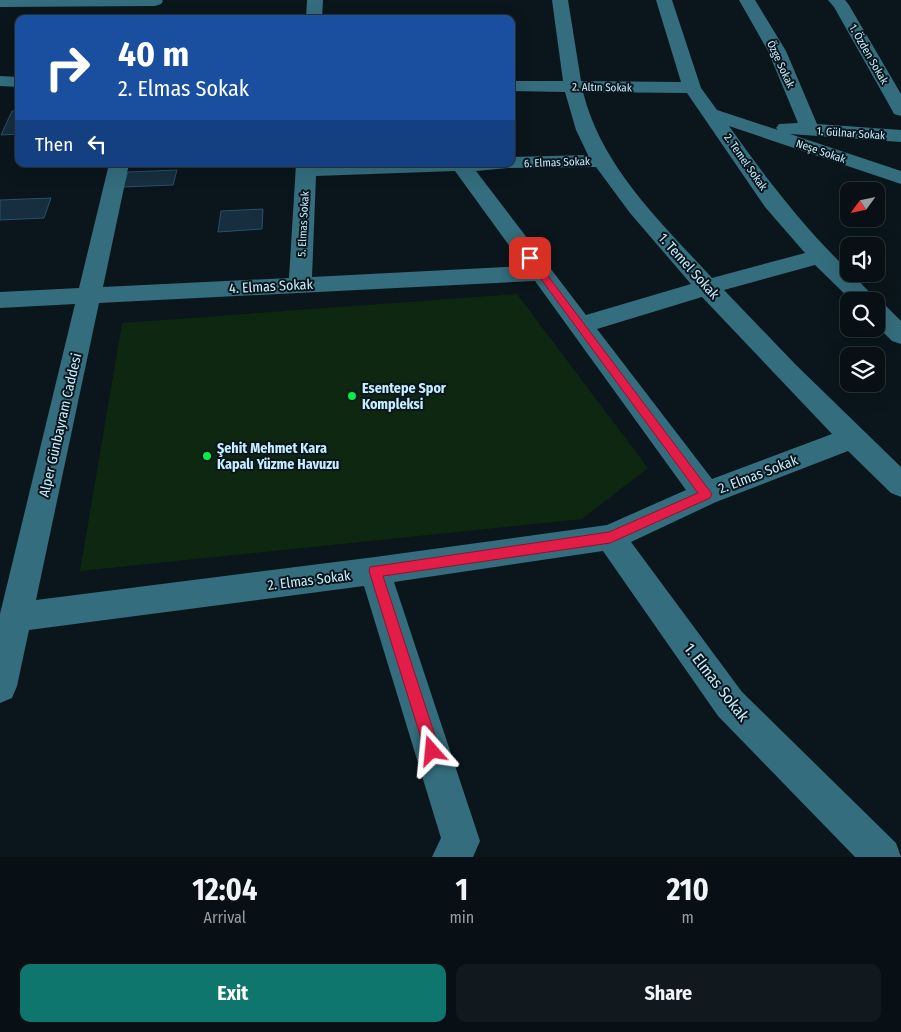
<!DOCTYPE html>
<html lang="en">
<head>
<meta charset="utf-8">
<style>
  :root { --surface:#081015; --page:#11191e; --text:#f1f3f6; --muted:#989da0; --line:#293034; --accent:#0f766e }
  body { margin:0; font-family:"Fira Sans Condensed",sans-serif; background:var(--page); color:var(--text); height:100vh; display:flex; flex-direction:column; font-size:19px; white-space:nowrap }
  * { box-sizing:border-box; margin:0 }
  p { font-size:16px; color:var(--muted) }
  .icon { flex:none; width:28px; height:28px; fill:none; stroke:currentColor; stroke-width:2; stroke-linecap:round; stroke-linejoin:round }
  .map { position:relative; height:857px; overflow:hidden }
  .sheet { display:flex; flex-direction:column; background:var(--surface); flex:1 }
  .sheet>* { flex:none }
  .top-card { position:absolute; left:15px; top:15px; width:500px; height:152px; border-radius:10px; box-shadow:0 5px 20px #0002,0 0 0 1px var(--line); background:#1a4fa0; color:#fff; overflow:hidden }
  .needle { width:32px; rotate:237deg }
  .tools { position:absolute; left:840px; top:182px; display:grid; gap:10px }
  .tools a { display:grid; place-items:center; width:45px; height:45px; border-radius:10px; background:var(--surface); box-shadow:0 5px 20px #0002,0 0 0 1px var(--line); font-size:25px }
  .pin { position:absolute; display:grid; place-items:center; width:42px; height:42px; color:#fff; margin:-21px; border-radius:10px; box-shadow:0 2px 8px #0006 }
  .me { position:absolute; width:55px; margin:-28px; rotate:342deg; stroke-linejoin:round; filter:drop-shadow(0 0 4px #0008) }
  .turn { display:flex; align-items:center; gap:18px; height:105px; padding:0 20px; font-size:22px }
  .turn .icon { width:65px; height:65px; stroke-width:2.5 }
  .turn b { display:block; font-size:35px; line-height:42px }
  .then { display:flex; align-items:center; height:48px; padding:0 20px; background:#0003; gap:10px; font-size:19px }
  .eta { display:flex; justify-content:space-evenly; align-items:center; height:85px; text-align:center }
  .eta b { font-size:30px; font-weight:700; line-height:35px }
  .action { display:flex; gap:10px; margin-top:auto; padding:10px 20px }
  .action a { flex:1; height:58px; border-radius:10px; background:var(--accent); color:#fff; font-size:20px; font-weight:700; line-height:58px; text-align:center }
  .action a+a { background:var(--page); color:var(--text) }
  .map>svg:first-child { display:block }
  .green { fill:#0d2711 }
  .building { fill:#162e3e; stroke:#27516b }
  .lines { fill:none; stroke-linecap:round; stroke-linejoin:round }
  .minor { fill:#346d7d; fill-rule:evenodd }
  .route { fill:#e11d48; stroke:#92132f }
  .poi-dot { fill:#00f145; stroke:#0a161c; stroke-width:2 }
  .labels { text-anchor:middle; stroke-width:4; stroke-linejoin:round; paint-order:stroke }
  .far-street-label { font-size:11px; fill:#c6eeff; stroke:#0a161c }
  .street-label { font-size:14px; fill:#c6eeff; stroke:#0a161c }
  .poi-label { font-size:14px; font-weight:bold; fill:#c6eeff; stroke:#0a161c; text-anchor:start }
  .near-street-label { font-size:16px; fill:#c6eeff; stroke:#0a161c }
</style>
</head>
<body>
<div class="map">
<svg width="901" height="857" viewBox="0 0 901 857">
  <rect width="100%" height="100%" fill="#0a161c"/>
  <path class="green" d="M517 294 648 468 582 519 80 571 122 323Z"/>
  <path class="building" d="M12 111H19V134L1 135Z
    M177 170 173 185 123 187 128 172Z
    M51 198 44 218 0 220V200Z
    M263 209 262 229 218 232 221 211Z"/>
  <g class="lines">
    <path class="minor" d="M0 0H162L163 1 161 4 155 6 0 7Z
      M307 0H323L322 19H306Z
      M552 0H568L581 81 681 82 656 0H672L701 88 717 110 778 130 776 128 779 124 798 123 768 51 739 0H755L786 51 817 124 901 130V142L790 134 901 171V184L729 126C766 178 802 226 849 271V274H852L878 301 877 303 885 305 901 321V344L892 341 876 325V301H852L815 265 724 290 795 364 901 467V497L891 493 848 451 716 502 631 542 742 692 896 843 901 857H855L718 716 603 551 394 582 480 841 473 857H432L441 838 364 586 29 630 17 686 12 698 0 703V614L75 304 0 308V292L79 288 109 164H129L103 287 289 278 296 164H511V157L588 155 576 130 565 92 511 91V81H563ZM583 92 687 93 765 207 805 253 712 278C661 222 602 168 583 92ZM596 167 630 213 691 284 586 315 476 171 508 168ZM455 171 524 266 312 277 316 176ZM535 281 686 490 607 525 375 557 36 600 99 303ZM702 297 832 434 712 479 597 329Z
      M828 0H845L849 5 901 94V116L894 114 892 110 834 7Z
      M0 76 19 77V87L0 86Z"/>
  </g>
  <path class="route" d="M530 255 533 256 712 494 710 498 610 543 383 576 440 751 438 756 432 759 427 756 425 751 369 571 370 567 609 532 698 493 527 260 525 258Z"/>
  <g class="poi-dot">
    <circle cx="352" cy="396" r="5"/>
    <circle cx="207" cy="456" r="5"/>
  </g>
  <g class="labels">
    <g class="far-street-label">
      <text transform="translate(869 54) rotate(60)" y="4">1. Özden Sokak</text>
      <text transform="translate(781 64) rotate(65)" y="4">Özge Sokak</text>
      <text transform="translate(602 87) rotate(1)" y="4">2. Altın Sokak</text>
      <text transform="translate(851 133) rotate(4)" y="4">1. Gülnar Sokak</text>
      <text transform="translate(821 151) rotate(19)" y="4">Neşe Sokak</text>
      <text transform="translate(557 162) rotate(-2)" y="4">6. Elmas Sokak</text>
      <text transform="translate(746 162) rotate(55)" y="4">2. Temel Sokak</text>
      <text transform="translate(303 224) rotate(-87)" y="4">5. Elmas Sokak</text>
    </g>
    <g class="street-label">
      <text transform="translate(689 266) rotate(48)" y="5">1. Temel Sokak</text>
      <text transform="translate(271 286) rotate(-3)" y="5">4. Elmas Sokak</text>
      <text transform="translate(60 425) rotate(-77)" y="5">Alper Günbayram Caddesi</text>
      <text transform="translate(758 474) rotate(-21)" y="5">2. Elmas Sokak</text>
      <text transform="translate(309 580) rotate(-7)" y="5">2. Elmas Sokak</text>
    </g>
    <g class="poi-label">
      <text x="362" y="393">Esentepe Spor<tspan x="362" dy="16">Kompleksi</tspan></text>
      <text x="217" y="453">Şehit Mehmet Kara<tspan x="217" dy="16">Kapalı Yüzme Havuzu</tspan></text>
    </g>
    <g class="near-street-label">
      <text transform="translate(717 682) rotate(52)" y="6">1. Elmas Sokak</text>
    </g>
  </g>
</svg>
<div class="tools">
<a><svg class="needle" viewBox="-14 -14 28 28"><path d="M0-13l5 13h-10z" fill="#e53935"/><path d="M0 13l5-13h-10z" fill="#989da0"/></svg></a>
<a><svg class="icon" aria-label="sound" viewBox="0 0 24 24"><path d="M4 9h4l5-4v14l-5-4H4zM17 9q2 3 0 6"/></svg></a>
<a><svg class="icon" aria-label="search" viewBox="0 0 24 24"><circle cx="10" cy="10" r="6"/><path d="M15 15l6 6"/></svg></a>
<a><svg class="icon" aria-label="layers" viewBox="0 0 24 24"><path d="M12 4l9 5-9 5-9-5zM3 14l9 5 9-5"/></svg></a>
</div>
<div class="pin" style="left:530px;top:258px;background:#d93025"><svg class="icon" aria-label="arrive" viewBox="0 0 24 24"><path d="M6 21V4h12l-3 4 3 4H6"/></svg></div>
<svg class="me" style="left:432px;top:751px" viewBox="-20 -20 40 40"><path d="M0-17L14 15 0 8-14 15z" fill="#e11d48" stroke="#fff" stroke-width="4"/></svg>
<div class="top-card">
<div class="turn"><svg class="icon" aria-label="right" viewBox="0 0 24 24"><path d="M7 20v-9h11M14 6l5 5-5 5"/></svg><div><b>40 m</b>2. Elmas Sokak</div></div>
<div class="then">Then<svg class="icon" aria-label="left" viewBox="0 0 24 24"><path d="M17 20v-9H6M10 6l-5 5 5 5"/></svg></div>
</div>
</div>
<section class="sheet">
<div class="eta">
<div><b>12:04</b><p>Arrival</p></div>
<div><b>1</b><p>min</p></div>
<div><b>210</b><p>m</p></div>
</div>
<div class="action"><a>Exit</a><a>Share</a></div>
</section>
</body>
</html>
